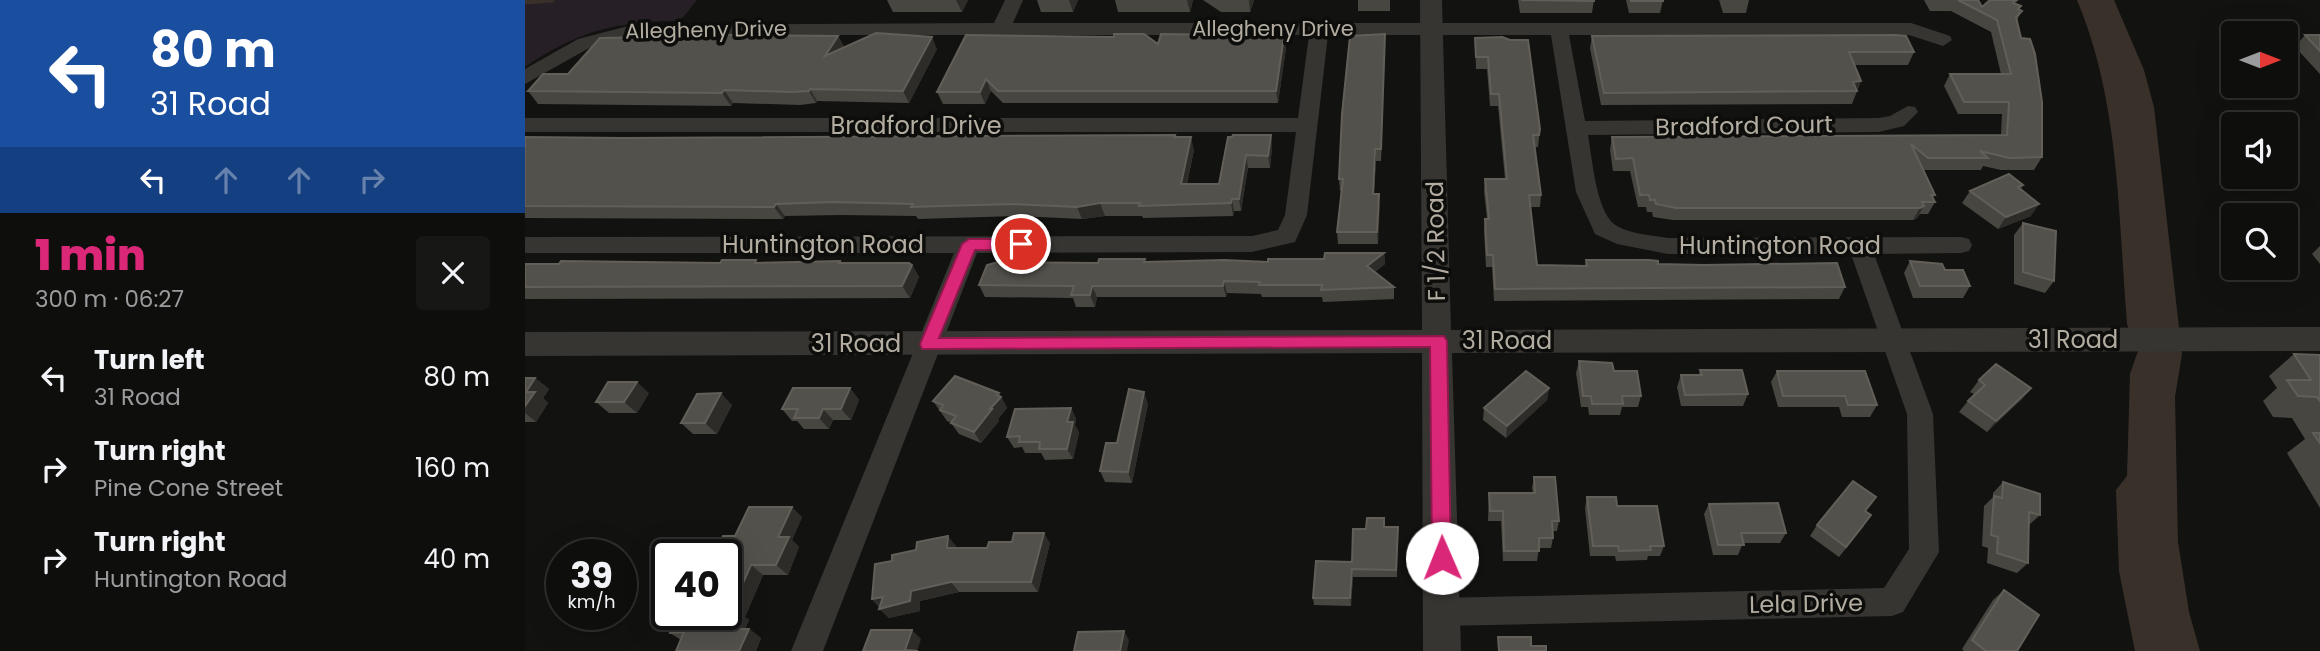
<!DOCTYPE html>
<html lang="en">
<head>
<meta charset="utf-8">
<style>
  :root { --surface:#0e0e0c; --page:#171715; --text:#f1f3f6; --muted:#9b9c9d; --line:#2e2e2d; --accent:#db2777 }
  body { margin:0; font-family:Poppins,sans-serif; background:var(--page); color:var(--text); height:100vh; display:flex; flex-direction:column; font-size:26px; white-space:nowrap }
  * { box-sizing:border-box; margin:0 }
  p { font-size:23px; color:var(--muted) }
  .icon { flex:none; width:38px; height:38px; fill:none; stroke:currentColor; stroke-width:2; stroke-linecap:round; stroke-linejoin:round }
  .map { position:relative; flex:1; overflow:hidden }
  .sheet { display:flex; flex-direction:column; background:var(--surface); width:525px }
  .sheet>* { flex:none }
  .top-card { background:#1a4fa0; color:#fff; overflow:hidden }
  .needle { width:46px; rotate:90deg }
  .fabs { position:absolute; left:1696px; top:21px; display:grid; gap:14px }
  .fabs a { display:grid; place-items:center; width:77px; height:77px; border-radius:7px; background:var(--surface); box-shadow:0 7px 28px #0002,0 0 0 2px var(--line); font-size:35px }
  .speed { position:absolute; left:21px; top:539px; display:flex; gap:14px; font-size:35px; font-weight:700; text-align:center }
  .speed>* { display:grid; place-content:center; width:91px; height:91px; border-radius:50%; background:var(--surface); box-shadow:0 7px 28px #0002,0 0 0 2px var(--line); line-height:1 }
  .speed small { font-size:18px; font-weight:400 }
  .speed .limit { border:4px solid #111; border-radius:10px; background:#fff; color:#111 }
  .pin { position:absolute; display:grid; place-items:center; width:60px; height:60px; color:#fff; margin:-30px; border:4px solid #fff; border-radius:50%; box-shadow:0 2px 7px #0007 }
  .me { position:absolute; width:77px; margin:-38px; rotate:359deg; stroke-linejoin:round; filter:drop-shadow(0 0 5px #0008) }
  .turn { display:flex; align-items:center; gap:24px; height:147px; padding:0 35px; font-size:32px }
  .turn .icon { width:91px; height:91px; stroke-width:2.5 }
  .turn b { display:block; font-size:49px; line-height:60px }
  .lanes { display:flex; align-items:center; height:66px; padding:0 35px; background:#0003; justify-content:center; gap:35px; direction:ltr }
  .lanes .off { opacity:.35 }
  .round { display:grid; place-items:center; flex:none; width:74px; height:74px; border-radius:7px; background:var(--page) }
  .overview { display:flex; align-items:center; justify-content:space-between; height:119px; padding:0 35px }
  h1 { font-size:42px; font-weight:800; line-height:52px; color:var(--accent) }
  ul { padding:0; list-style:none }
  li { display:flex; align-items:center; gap:21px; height:91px; padding:0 35px }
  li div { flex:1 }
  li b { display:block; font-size:26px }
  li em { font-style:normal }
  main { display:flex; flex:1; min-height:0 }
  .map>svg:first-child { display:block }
  .green { fill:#271f26 }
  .water { fill:#3a302a }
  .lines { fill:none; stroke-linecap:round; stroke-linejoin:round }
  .stream { stroke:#3a302a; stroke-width:5 }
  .minor { fill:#373531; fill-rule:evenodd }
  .tertiary { fill:#373531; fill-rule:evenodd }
  .wall { fill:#474641 }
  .shaded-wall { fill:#2d2c29 }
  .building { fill:#53514c; stroke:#625f59; stroke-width:2 }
  .route { fill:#db2777; stroke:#8e194d; stroke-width:2 }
  .labels { text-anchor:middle; stroke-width:7; stroke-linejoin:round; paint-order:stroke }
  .far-street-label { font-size:21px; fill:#b3aca1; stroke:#0d0d0b }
  .street-label { font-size:24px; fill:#b3aca1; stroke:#0d0d0b }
</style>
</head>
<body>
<main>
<section class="sheet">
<div class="top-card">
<div class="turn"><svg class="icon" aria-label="left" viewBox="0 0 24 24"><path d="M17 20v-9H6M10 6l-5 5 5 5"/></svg><div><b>80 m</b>31 Road</div></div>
<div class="lanes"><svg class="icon" aria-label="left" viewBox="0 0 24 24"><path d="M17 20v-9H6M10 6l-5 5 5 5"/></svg><svg class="icon off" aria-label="ahead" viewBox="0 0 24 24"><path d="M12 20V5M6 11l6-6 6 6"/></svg><svg class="icon off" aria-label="ahead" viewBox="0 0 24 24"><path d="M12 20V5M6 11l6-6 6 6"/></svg><svg class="icon off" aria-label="right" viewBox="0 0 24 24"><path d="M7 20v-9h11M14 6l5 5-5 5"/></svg></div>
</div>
<div class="overview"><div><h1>1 min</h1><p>300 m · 06:27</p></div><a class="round"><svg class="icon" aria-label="close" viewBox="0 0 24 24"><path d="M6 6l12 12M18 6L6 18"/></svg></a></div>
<ul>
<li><svg class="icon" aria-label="left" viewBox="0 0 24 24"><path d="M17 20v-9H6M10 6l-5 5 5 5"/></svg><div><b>Turn left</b><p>31 Road</p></div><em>80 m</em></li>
<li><svg class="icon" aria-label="right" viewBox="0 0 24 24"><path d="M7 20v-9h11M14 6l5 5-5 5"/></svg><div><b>Turn right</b><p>Pine Cone Street</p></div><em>160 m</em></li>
<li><svg class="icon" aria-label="right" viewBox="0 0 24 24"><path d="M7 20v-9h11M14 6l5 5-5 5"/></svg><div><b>Turn right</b><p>Huntington Road</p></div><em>40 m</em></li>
</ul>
</section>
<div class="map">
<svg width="1795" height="651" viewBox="0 0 1795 651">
  <rect width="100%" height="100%" fill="#121210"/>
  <path class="green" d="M0 0H172L155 21C93 21 52 31 0 67Z"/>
  <path class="water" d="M1552 0H1589L1619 70 1629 107 1657 354 1650 397 1653 542 1664 612 1675 651H1610L1594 571 1591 490 1602 476 1605 374 1613 351 1602 324C1593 215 1595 102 1552 0Z"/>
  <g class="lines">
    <path class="stream" d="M0 2 27 0"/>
    <path class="minor" d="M480 0H498L488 23H1386L1425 36 1427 40 1418 46 1384 35H1044L1060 121 1354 118 1365 116 1383 106 1390 107 1393 112 1379 126 1354 132 1063 135C1067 157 1071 210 1089 224 1102 234 1127 235 1143 238L1436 237 1444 239 1447 245 1444 251 1436 253 1349 254 1408 414 1414 552 1378 612 1367 616 917 626 906 622 902 612 906 602 917 598 1359 588 1384 549 1382 414 1326 254H1143L1092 244 1070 234 1051 192 1026 35H803L782 215 770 242 727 252 452 253 298 651H266L429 253H0V237L727 236 753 230 760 215 771 132H0V118H773L784 35H126L91 39 66 47 0 84V69L53 39 107 25 469 23Z"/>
    <path class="tertiary" d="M895 0H917L926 330 1795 327V351L927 353 936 651H898L897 353 0 356V332L897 330Z"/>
  </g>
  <path class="wall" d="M362 0H443L437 12H368Z
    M512 0H553L548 12H516Z
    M590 0H668L665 12H593Z
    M678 0H729L725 12H696Z
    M833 0H865V11H833Z
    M993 0H1069L1067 13H995Z
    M1101 0H1138L1135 13H1104Z
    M1194 0H1224L1221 13H1198Z
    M1399 0H1453L1457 7 1490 4 1496 6 1494 10 1497 11 1492 20 1517 157 1509 170H1476L1458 166 1456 170H1398L1410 195 1408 198 1410 202 1403 214H1395L1392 218 1388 220H1148L1128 217 1127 212H1122L1121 207H1113L1105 171H1088L1085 150 1087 137 1476 135 1477 114H1433L1419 86 1425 74H1476L1466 32 1426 11H1405Z
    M860 34 856 161H851L849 194H854L853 244H813L812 232 816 191H815L814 179Z
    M441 35 633 44 761 48 753 103H478L466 91 460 104H418L412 92Z
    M1780 35H1795V74L1770 47Z
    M313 36 319 47 412 49 384 103 292 101 291 103 275 105 208 103 206 106 13 104 3 91 43 74Z
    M1067 36 1389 52 1383 65H1329L1336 81 1327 104 1076 105 1065 48Z
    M950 38 1015 129 1013 147H1010L1016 195 1015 207H1005L1012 265 1060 266 1061 260 1133 264 1320 287 1314 299 969 301 967 267H961L959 231 960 219H962L959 191 960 179H980L973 106H965L962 69H951Z
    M746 135 747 147 745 168H723L716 211H709L708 216 618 218 617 216H580L557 219 492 216 393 219 391 216 316 215 260 216 258 219 0 218V137L98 138 650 137 669 150 662 184H694L703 137Z
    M1498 185 1496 189 1506 216 1473 229 1437 203 1445 191Z
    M1498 223 1529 281 1520 293 1489 284V235Z
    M1795 246V264L1787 254Z
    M859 253 860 264 850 272 869 287V299L798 302 797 297H737L736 294 702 293 701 297H572L570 307H551L548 298 460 297 454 285 573 263 743 262 799 259Z
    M315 261 317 263 387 265 394 277 385 298 0 299V264L233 263Z
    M1385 261 1420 270 1445 286 1438 298H1388L1379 273Z
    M1769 354 1795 355V508L1762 453 1780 439 1767 418 1748 417 1738 401 1752 388 1744 376Z
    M1054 361 1089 371 1116 396 1113 407H1097L1095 415H1064L1063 407H1056L1051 373Z
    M1175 370 1223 394 1218 406H1156L1152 387 1156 375H1174Z
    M1252 371 1352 405 1345 417H1317L1314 407H1253L1246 382Z
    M0 378H10L24 389 18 398 23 403 11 422H0Z
    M1454 380 1506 388 1497 399 1462 432 1434 412 1443 401 1449 394 1445 392Z
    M325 388 334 400 326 420H308L304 429H279L272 421H267L257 409Z
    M1024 388 1022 400 981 438 958 420 959 408Z
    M124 393 112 413H84L71 402Z
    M474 393 482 408 473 419 474 421 456 443 434 434 426 423 422 421 408 401Z
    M623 404 607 483 580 482 575 471 592 443Z
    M207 405 192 434H168L156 423Z
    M546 408 551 419 550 425 554 433 548 459 520 460 516 453H500L497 447 489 448 482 437Z
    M1009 477 1034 521 1032 531H1028V538L1026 548H1014L1012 561H978L976 521H963L964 493H1008L1007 488Z
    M1478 482 1515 515 1504 525 1503 563 1492 573 1462 563 1463 548 1457 546 1459 506 1468 497V493Z
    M1062 497 1092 506 1139 546 1135 556H1123L1122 560 1091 561 1090 556H1065L1060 508Z
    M1184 504 1261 533 1255 543H1218L1213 555H1188L1179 514Z
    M1341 511 1339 526 1314 557 1285 536 1292 525Z
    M277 517 267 540 274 547 263 575H238L220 617 224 620 220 629H224L236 638 231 651H151L156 640 145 633 201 614 210 536Z
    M860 527 873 535 872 577H828L826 606 789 605 788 598 827 562 841 529Z
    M525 543 513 592H434L395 601V611L364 618 347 599 431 546V548H462Z
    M1479 590 1492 651H1439L1437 649 1468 600Z"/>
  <path class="shaded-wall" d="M431 0H443L437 12Z
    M544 0H553L548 12Z
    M662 0H668L665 12Z
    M724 0H729L725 12Z
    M860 34V46L856 161V149Z
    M313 36 320 48 300 56Z
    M759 36 761 48 753 103 751 91Z
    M407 37 412 49 384 103 378 91Z
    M461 79 466 91 460 104 455 92Z
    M1336 81 1332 91 1328 82Z
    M285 89 292 101 291 103 284 91Z
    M199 90 208 103 206 106 197 93Z
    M746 135 747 147 745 168 743 156Z
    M666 137 669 150 659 197 656 184Z
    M850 149 851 161 848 207V194Z
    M721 155 723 168 716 211 714 199Z
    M854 194 855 207 853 244 852 232Z
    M707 199 709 211 708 216 706 203Z
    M575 203 580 216 557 219 552 207Z
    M251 204 260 216 258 219 249 207Z
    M1514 204 1506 216 1473 229 1481 217Z
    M1399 206 1392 218 1388 220 1395 208Z
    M859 253 860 264 843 278 842 266Z
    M387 265 394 277 385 298 377 286Z
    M699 281 702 293 701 297 698 286Z
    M567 286 572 297 570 307 565 295Z
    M10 378 24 389 18 398 23 403 11 422 0 413 1 392Z
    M112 382 124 393 112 413 99 402Z
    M325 388 334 400 326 420 316 409Z
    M1024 388 1022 400 981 438 982 426Z
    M1506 388 1497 399 1462 432 1471 421Z
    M619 392 623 404 607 483 603 472Z
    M196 393 207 405 192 434 180 423Z
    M474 393 482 408 473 419 474 421 456 443 449 432 465 409Z
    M546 408 551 419 550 425 554 433 548 459 542 449V422Z
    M298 409 308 420 304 429 294 418Z
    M267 507 277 517 267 540 274 547 263 575 251 565 253 537Z
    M519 533 525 543 513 592 506 582Z
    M423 536 431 546 430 558 422 548Z
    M226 565 238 575 220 617 224 620 216 638 203 629 206 610Z
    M827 569 828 577 826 606 825 598Z
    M426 582 434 592 395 601V611L364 618 354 609 356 608 347 599Z
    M224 629 236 638 231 651H214Z
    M387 630 396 639 392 651 380 650Z
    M599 631 604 640 602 651H595Z"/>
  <path class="building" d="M996 0H1069V1Z
    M1106 0H1138V1H1106Z
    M1433 0H1453L1457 7 1465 0H1492L1488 3 1496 6 1493 9 1497 11 1491 17 1496 38 1505 39 1510 54 1517 102V157L1484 158 1455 151 1463 158H1403L1386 144 1410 195H1406L1410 202H1397L1399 206 1395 208H1151L1131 204 1130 200H1125L1124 195H1115L1108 158 1091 159 1087 137 1482 135 1484 102H1439L1425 74H1486L1472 20Z
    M351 33 407 37 378 91 285 89 284 91 267 92 199 90 197 93 3 91 18 74H43L75 38 128 37 132 34 313 36 300 56Z
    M589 34H619L633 44 636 34 759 36 751 91H473L461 79 455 92H412L441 35 589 37Z
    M860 34 856 149H850L848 194H854L852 232H812L818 179H814L817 114 825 36Z
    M1370 35 1381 36 1389 52H1324L1336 81 1328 82 1332 91 1079 93 1067 36Z
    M1780 35H1795V51Z
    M977 37 985 40H1003L1015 129 1014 135H1008L1016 195H1004L1012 265 1062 266 1061 260H1124L1133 261V264L1179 265 1312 263 1320 287 970 289 968 255H962L960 219H964L960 179H982L974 94H966L963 57H951L950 38Z
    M650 135 649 137H666L656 184H694L703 137H707L708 135H746L743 156 721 155 714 199H707L706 203 614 206 615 203H575L552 207 487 204 386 207 388 204 308 202 251 204 249 207 0 206V137L98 138Z
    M1484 174 1498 185 1493 187 1514 204 1481 217 1445 191Z
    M1498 223 1531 231 1529 281 1498 272Z
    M800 253H859L842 266 869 287 796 290 797 285H734L735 282 699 281 698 286H567L565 295H546L549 286 454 285 462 265 473 262 573 263 574 259H620L619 262 699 260 743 262V259H799Z
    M197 260H231L230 263 315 261 314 263H384L387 265 377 286 0 287V264H34L36 261 195 263Z
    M1385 261 1417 264 1420 270H1438L1445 286H1395Z
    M1769 354 1795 355V401L1792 397 1773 396 1762 380H1786Z
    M1054 361 1087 363 1089 371H1112L1116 396H1097L1098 404H1067L1066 396H1058Z
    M1471 364 1506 388 1471 421 1443 401 1460 385 1454 380Z
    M1175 370H1217L1223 394 1160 395 1156 375H1177Z
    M1001 371 1024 388 982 426 959 408Z
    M1252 371H1340L1352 405H1323L1320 396H1258Z
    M430 376 474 393 472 395 476 397 465 409H467L449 432 426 423 431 416 415 410 418 405 408 401Z
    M0 378H10L1 392H10L0 406Z
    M83 382H112L99 402H71Z
    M268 388H325L316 409H298L294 418H269L273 409H257Z
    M604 389 619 392 603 472 575 471 581 443H592Z
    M196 393 180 423H156L172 394Z
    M546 408 542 422H548L542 449H514L515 442H494L495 436 482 437 490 409Z
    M1788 433H1795V443Z
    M1009 477H1030L1034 521H1027L1028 538H1014V551H979L978 511H965L964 493H1010Z
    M1328 481 1351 497 1340 511 1346 515 1321 547 1292 525Z
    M1478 482 1515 494V515L1504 512 1503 563 1472 553 1473 537 1466 535 1469 496 1477 498Z
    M1062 497H1091L1092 506H1132L1139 546H1125L1126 550 1094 551 1093 546H1068Z
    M1253 503 1261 533H1216L1219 545H1193L1184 504Z
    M224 507H267L253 537H264L251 565H226L206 610H211L203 629H224L214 651H151L159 632 145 633 153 614H201V555H189L198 536H210Z
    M842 518H859V527H873L871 570 827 569 825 598H788L791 561 827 562 828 529H841Z
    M489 533H519L506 582H426L386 591 385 601 354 609 358 597 347 599 350 564 367 561V555L391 550 392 542 423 536 422 548H462L464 542H487Z
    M1479 590 1514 615 1492 651H1461L1447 640Z
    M346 630H387L380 650 393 651H338Z
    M599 631 595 651H549L553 632Z
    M973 637H1006V646H1021V651H974Z"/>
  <path class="route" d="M444 239H496L503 244 496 250H450L414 338 919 336 922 341 926 558 923 564 917 567 910 564 907 558 905 347 397 349 395 344 437 244Z"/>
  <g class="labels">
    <g class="far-street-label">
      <text x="748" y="36">Allegheny Drive</text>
      <text transform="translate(181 30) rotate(-1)" y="7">Allegheny Drive</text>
    </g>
    <g class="street-label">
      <text x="391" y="134">Bradford Drive</text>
      <text transform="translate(1219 126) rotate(-1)" y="8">Bradford Court</text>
      <text transform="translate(911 241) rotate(-91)" y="8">F 1/2 Road</text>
      <text x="298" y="253">Huntington Road</text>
      <text x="1255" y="254">Huntington Road</text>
      <text x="1548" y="348">31 Road</text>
      <text x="982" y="349">31 Road</text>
      <text x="331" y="352">31 Road</text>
      <text transform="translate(1281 604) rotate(-1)" y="8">Lela Drive</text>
    </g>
  </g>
</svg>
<div class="fabs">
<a><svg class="needle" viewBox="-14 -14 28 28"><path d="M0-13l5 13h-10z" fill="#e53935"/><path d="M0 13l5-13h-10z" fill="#9b9c9d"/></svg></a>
<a><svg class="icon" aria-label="sound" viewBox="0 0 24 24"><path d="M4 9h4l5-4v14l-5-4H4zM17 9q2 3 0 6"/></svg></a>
<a><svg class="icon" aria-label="search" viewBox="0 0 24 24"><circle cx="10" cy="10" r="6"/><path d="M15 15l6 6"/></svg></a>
</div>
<div class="speed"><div>39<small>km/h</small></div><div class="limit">40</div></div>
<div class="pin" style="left:496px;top:244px;background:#d93025"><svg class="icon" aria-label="arrive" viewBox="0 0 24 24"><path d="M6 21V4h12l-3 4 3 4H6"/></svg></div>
<svg class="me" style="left:917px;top:558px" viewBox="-20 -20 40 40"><circle r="19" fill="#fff"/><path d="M0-13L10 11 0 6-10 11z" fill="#db2777"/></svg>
</div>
</main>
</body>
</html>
